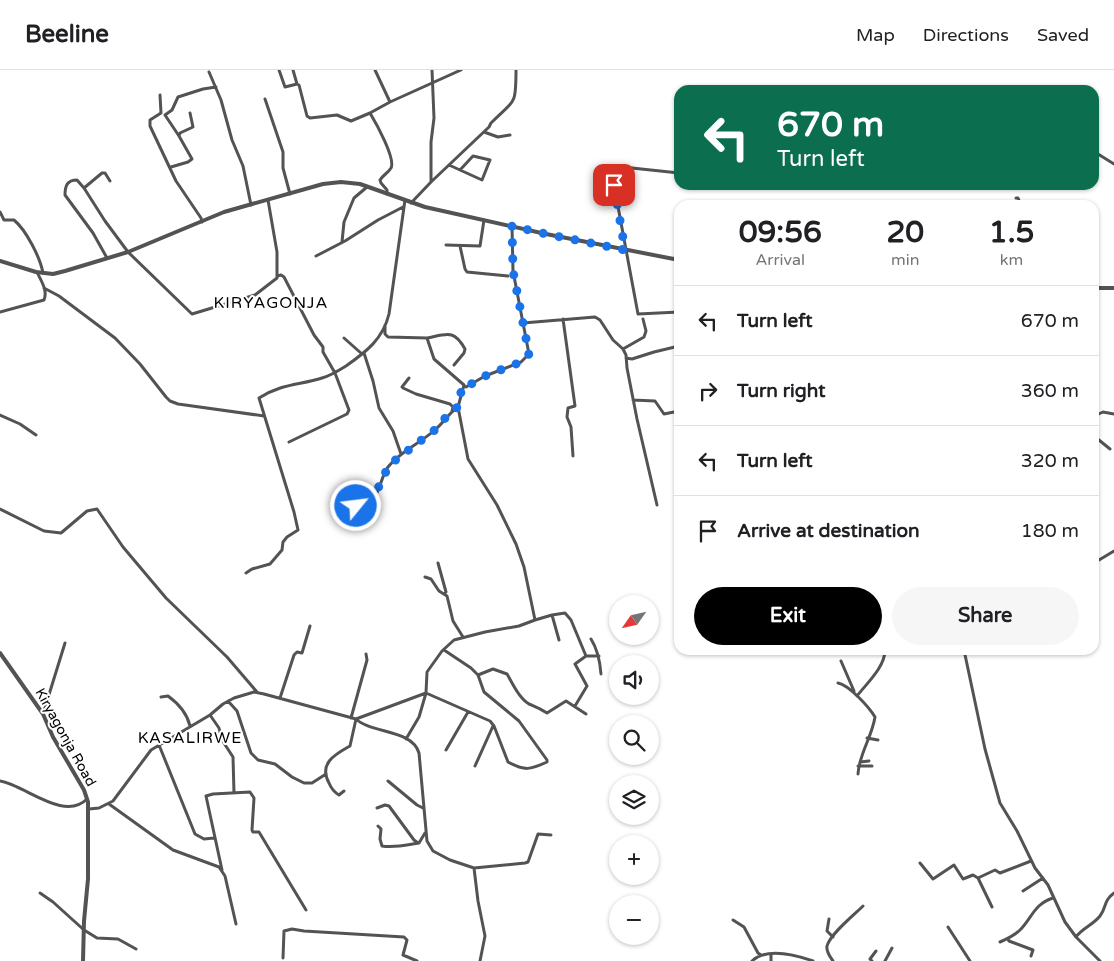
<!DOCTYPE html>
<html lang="en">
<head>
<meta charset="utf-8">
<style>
  :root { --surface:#fff; --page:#f6f6f6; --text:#202124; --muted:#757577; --line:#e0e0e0; --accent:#000 }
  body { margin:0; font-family:"Varela Round",sans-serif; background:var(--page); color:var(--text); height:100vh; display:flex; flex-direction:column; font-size:19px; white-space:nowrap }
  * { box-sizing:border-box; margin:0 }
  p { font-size:16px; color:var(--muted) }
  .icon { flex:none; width:28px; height:28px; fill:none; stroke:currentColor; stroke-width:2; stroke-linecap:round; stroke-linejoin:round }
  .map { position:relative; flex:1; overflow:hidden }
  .drawer { position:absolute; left:674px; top:130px; width:425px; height:455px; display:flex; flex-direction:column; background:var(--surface); border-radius:15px; box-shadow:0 1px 4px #0004 }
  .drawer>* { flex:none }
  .banner { position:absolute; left:674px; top:15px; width:425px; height:105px; border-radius:15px; box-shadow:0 1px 4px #0004; background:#0b6e4f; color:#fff; overflow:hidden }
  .needle { width:32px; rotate:236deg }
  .tools { position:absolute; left:609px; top:525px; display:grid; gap:10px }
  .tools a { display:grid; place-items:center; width:50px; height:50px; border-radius:50%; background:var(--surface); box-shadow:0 1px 4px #0004; font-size:25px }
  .pin { position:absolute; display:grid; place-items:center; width:42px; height:42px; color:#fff; margin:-21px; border-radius:10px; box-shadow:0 2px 8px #0006 }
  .me { position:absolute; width:55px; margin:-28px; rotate:61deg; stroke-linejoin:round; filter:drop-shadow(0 0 4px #0008) }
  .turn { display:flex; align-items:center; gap:18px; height:105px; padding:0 20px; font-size:22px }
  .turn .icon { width:65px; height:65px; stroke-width:2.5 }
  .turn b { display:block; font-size:35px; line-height:42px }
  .eta { display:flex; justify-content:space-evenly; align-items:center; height:85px; text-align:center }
  .eta b { font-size:30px; font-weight:700; line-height:35px }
  .action { display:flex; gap:10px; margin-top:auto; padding:10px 20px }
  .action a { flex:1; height:58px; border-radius:30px; background:var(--accent); color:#fff; font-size:20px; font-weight:700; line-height:58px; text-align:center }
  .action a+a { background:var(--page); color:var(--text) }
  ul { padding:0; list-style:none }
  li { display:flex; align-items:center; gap:15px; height:70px; padding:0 20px; border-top:1px solid var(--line) }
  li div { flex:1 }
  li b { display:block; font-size:19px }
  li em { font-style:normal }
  header { display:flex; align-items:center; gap:30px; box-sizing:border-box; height:70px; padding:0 25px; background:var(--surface); border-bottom:1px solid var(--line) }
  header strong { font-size:24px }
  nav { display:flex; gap:28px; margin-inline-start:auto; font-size:18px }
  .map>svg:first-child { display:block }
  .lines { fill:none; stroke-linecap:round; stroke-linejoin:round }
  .minor { stroke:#535353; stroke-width:3 }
  .tertiary { stroke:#535353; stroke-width:4 }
  .route { stroke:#1a73e8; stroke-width:9; stroke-dasharray:0 16.2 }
  .labels { text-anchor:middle; stroke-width:4; stroke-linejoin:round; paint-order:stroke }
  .street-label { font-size:14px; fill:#000; stroke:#fff }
  .quarter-label { font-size:16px; letter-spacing:1px; fill:#000; stroke:#fff }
</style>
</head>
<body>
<header>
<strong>Beeline</strong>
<nav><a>Map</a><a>Directions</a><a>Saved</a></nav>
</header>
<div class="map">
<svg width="1114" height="891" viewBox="0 0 1114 891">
  <rect width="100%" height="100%" fill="#fff"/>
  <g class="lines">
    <path class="minor" d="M279 0 285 17 297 14 299 15 307 46 310 48 337 45 351 51 370 43 390 32 375 0
      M293 0 297 14
      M209 2 221 30 232 70 243 96 251 135
      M160 25 161 43 150 50V56L176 111 201 148 202 152
      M265 29 283 82V98L290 124
      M390 32 461 0
      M370 43C376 53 396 89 391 98 388 103 383 105 380 110L381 113 387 120V124
      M484 62 498 67 510 65
      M179 66 165 45 172 40 178 27 203 19 216 17
      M1094 77 1098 84 1114 94
      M449 95 482 110 490 90 473 86 460 100
      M171 97 188 92 192 89 179 66 180 63 193 57 190 43
      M679 103 613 96 611 99 638 244 679 242
      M110 111 105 103H102L84 118 105 151 128 182
      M431 112 489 57 491 53C515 29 516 36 516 0
      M84 118 77 110C67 110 65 116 65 125L93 163 107 188
      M1016 128H1018L1021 135
      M411 133 431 112V72L434 48 432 0
      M0 142 4 150H14C26 160 40 187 43 203
      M512 156 513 201 523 253 595 247 600 250 613 270 623 279 626 285 627 298 637 349 657 435
      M342 172 344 152 354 128 367 117
      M446 175 480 176 484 150
      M460 176 465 199 467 202 508 206
      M128 182 192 244 255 225 277 208V182L268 130
      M316 186 345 171 378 150 403 137
      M277 206 281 205 284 207 314 265 323 277V282L335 303 349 340 347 344 289 372
      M44 218 59 226 115 268 140 294 166 327 170 331 178 334 264 346
      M0 242 44 230C48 220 41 211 37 202
      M563 249 575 336 568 338 567 347 571 357 573 386
      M344 268 362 284
      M427 268C447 264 454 259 465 279L464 283 454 295
      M623 279 644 267 646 261 643 249
      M364 283 373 311 379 338 393 361 401 384
      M626 288 632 289 654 282 679 276
      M409 308 402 317 403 318 416 324 450 334 453 337 452 341
      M464 316 466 317 485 306 521 292 529 284 523 253
      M633 330 655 331 664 344 679 341
      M0 345 20 354 36 365
      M1094 346 1103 342 1114 344
      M1094 366 1110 379
      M339 431C348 437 362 438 371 432 379 426 381 406 388 397 400 381 421 373 436 359 444 352 449 343 458 337
      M0 439 44 461 61 463 87 441 97 439 123 477 166 528 227 587 257 622
      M438 493 446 522 444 524
      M1094 493 1114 481
      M246 503 252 499 270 494 282 480 283 472 287 467 298 460 294 442 259 328C280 314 300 315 322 308 330 306 338 301 346 296 366 282 383 269 389 244L405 130
      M425 507 431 509 439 521 447 526 453 551 463 567
      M552 545 559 570
      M535 550 552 545 565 543 571 550 586 586H599
      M591 569C598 580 600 591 601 604
      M444 580 471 598 478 605 493 599 507 604C513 614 519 628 529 634 536 637 539 638 547 643L566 631 586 644
      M964 580 985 679 1000 733 1017 761 1035 798 1048 815 1065 852 1076 867 1100 891
      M841 591 854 621
      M838 613C849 615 869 637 875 647 872 667 859 684 858 704
      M857 626C867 613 885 597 885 580
      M161 627 168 626C179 634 187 643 190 656
      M280 628 294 585 297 582 302 583 310 556
      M228 631 237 641 251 683 258 690 275 694 292 707 304 713H312L326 704
      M575 636 587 616 575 594 586 586
      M43 644 65 573
      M210 645 219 658 222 670 233 687 234 723
      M351 648 367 590 366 584
      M867 668 878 670
      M406 669 419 647 426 623 490 651 494 656 508 692C525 701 530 700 547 692V690L519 651 484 622 478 605
      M159 675 195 764 204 769 214 768
      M446 680 468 642
      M860 692 869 691
      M475 696 493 656
      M858 696H872
      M0 711C25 715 64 752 87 729
      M388 711 417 735 423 738
      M344 721 339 725C334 722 331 718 329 713 318 693 336 684 350 676L356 649 426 623 427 602 442 581 454 570 485 562 519 556 535 550 524 497 516 474 497 435 468 389 458 337 464 315 434 289 427 268 388 267 385 264V255
      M109 734 173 780 219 797 225 806 236 854
      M377 738 385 735 389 736 414 770 418 773
      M89 739 99 738 113 731 151 680 210 645 223 634 234 628 254 622 264 624 356 649C372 664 412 659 419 683L427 771 433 781 450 790 474 798 525 793 528 792 538 764 551 765
      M378 756 381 759 380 769 382 776C395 778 406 775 419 773L425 763
      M920 793 933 809 954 795 963 809 973 805 978 808 995 800 1000 803 1031 791
      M474 798 478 831 485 866 480 891
      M222 800 206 726 213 724 250 722 254 728 252 760 253 762H259L306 840
      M978 808 992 837
      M1023 821 1043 808
      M40 823 53 832 84 860 97 868 118 869 136 879
      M829 849 827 861 833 867
      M733 850 744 857 758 883 761 885
      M948 857 970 891
      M1076 867C1082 858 1093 855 1100 846 1107 837 1103 831 1114 823
      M1008 869 1009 871 1033 880 1031 886
      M1000 872C1007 869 1014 866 1020 860 1032 848 1034 834 1053 828
      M283 888 284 861 292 859 304 861 404 867 407 870 403 885 417 891
      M752 891C767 877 796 885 813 891
      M771 891V884
      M833 891C830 887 826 881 827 876 830 864 854 845 863 836
      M872 891 870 889 876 881
      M885 891 892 878"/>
    <path class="tertiary" d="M0 191 36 202 53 204 65 201 128 182 224 142 323 114 341 112 360 114 425 137 546 164 679 190
      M1094 218H1114
      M0 583 43 644 53 667 84 720 88 732V809L84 851 83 891"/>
  </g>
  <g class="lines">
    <path class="route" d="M356 436 372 431 389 395 436 359 451 341 458 337 461 322 464 316 466 317 485 306 521 292 529 284 513 201 512 156 546 164 625 180 614 115"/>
  </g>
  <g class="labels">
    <g class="street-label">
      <text transform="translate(66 667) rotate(61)" y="5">Kiryagonja Road</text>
    </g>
    <g class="quarter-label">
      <text x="271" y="238">KIRYAGONJA</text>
      <text x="190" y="673">KASALIRWE</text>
    </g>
  </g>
</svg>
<div class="tools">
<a><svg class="needle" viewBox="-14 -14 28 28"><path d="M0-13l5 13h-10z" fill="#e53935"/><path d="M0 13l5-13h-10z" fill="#757577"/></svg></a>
<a><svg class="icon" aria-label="sound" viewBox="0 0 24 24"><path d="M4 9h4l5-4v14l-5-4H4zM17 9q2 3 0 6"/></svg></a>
<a><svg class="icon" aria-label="search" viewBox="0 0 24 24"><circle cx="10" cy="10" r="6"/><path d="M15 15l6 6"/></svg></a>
<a><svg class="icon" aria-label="layers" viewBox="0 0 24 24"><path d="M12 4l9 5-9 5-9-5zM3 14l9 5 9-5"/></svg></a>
<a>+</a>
<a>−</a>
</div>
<div class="pin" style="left:614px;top:115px;background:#d93025"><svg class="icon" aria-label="arrive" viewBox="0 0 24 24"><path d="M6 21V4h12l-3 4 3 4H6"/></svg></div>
<svg class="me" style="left:356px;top:436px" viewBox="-20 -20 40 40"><circle r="17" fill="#1a73e8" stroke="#fff" stroke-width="3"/><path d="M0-11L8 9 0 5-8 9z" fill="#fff"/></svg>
<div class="banner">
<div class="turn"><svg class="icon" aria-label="left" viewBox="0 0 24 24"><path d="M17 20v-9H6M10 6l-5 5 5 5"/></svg><div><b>670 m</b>Turn left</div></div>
</div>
<section class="drawer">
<div class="eta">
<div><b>09:56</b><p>Arrival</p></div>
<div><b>20</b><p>min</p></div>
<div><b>1.5</b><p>km</p></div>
</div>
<ul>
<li><svg class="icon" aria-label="left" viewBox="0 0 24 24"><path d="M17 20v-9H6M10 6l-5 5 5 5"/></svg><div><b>Turn left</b></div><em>670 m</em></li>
<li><svg class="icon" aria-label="right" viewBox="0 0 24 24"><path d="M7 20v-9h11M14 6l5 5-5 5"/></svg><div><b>Turn right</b></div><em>360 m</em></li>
<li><svg class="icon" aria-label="left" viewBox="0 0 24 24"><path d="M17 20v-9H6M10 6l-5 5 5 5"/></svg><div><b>Turn left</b></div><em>320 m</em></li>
<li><svg class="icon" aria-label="arrive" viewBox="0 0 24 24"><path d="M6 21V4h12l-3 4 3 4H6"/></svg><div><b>Arrive at destination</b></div><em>180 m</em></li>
</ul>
<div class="action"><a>Exit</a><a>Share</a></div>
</section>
</div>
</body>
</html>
